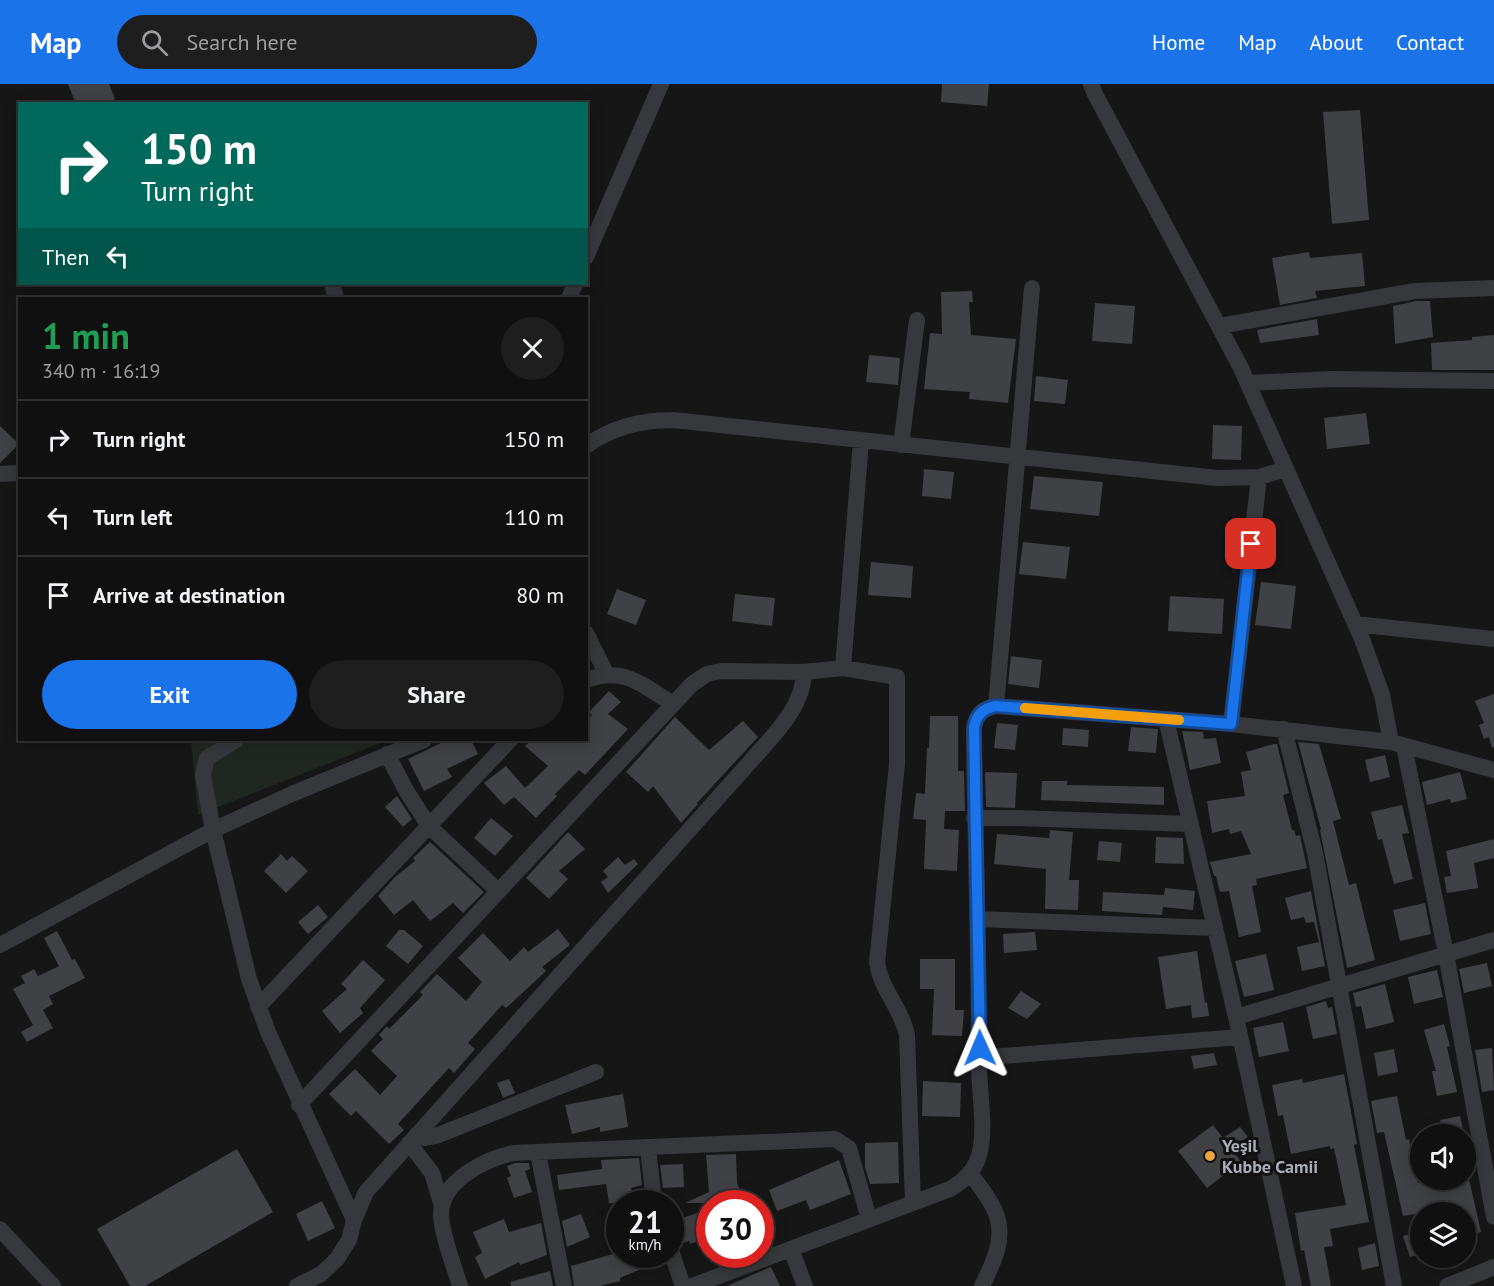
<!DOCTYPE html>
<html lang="en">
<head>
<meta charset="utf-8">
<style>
  :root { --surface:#101011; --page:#1e1e1f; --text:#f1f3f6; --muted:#9c9d9f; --line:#303031; --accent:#1a73e8 }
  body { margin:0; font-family:"PT Sans",sans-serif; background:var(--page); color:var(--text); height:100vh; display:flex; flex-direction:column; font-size:22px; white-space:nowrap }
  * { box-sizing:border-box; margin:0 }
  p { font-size:20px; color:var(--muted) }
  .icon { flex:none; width:33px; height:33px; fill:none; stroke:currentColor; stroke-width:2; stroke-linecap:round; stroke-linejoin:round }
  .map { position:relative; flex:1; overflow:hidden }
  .details { position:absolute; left:18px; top:213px; width:570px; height:444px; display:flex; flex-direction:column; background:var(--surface); border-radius:0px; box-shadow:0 3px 15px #0003,0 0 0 2px var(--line) }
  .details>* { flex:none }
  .hud { position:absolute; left:18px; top:18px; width:570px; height:183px; border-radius:0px; box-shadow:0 3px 15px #0003,0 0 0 2px var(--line); background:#00695c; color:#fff; overflow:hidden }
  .tools { position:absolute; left:1410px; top:1040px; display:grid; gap:12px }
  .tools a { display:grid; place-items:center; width:66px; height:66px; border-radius:50%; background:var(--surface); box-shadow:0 3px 15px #0003,0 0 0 2px var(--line); font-size:30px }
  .speed { position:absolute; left:606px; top:1106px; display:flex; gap:12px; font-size:30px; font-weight:700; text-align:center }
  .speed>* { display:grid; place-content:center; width:78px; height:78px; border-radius:50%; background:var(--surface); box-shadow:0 3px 15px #0003,0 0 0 2px var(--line); line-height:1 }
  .speed small { font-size:15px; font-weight:400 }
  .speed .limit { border:9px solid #d22; background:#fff; color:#111 }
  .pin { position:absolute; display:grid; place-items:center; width:51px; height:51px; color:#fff; margin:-26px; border-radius:12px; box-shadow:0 3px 9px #0006 }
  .me { position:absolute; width:66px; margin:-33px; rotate:359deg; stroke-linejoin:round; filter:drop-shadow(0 0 4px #0008) }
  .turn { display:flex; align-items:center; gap:21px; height:126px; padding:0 24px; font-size:27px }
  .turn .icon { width:78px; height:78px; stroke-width:2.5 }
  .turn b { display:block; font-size:42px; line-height:51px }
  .then { display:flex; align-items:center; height:57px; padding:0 24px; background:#0003; gap:12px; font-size:22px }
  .round { display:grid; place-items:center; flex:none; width:63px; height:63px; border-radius:32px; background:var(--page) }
  .summary { display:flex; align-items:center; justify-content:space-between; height:102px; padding:0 24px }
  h1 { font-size:36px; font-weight:800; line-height:45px; color:#1e9e55 }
  .primary-button { display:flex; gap:12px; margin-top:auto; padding:12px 24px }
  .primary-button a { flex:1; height:69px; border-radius:36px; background:var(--accent); color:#fff; font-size:24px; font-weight:800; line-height:69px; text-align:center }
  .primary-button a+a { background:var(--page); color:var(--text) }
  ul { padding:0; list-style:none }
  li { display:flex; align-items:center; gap:18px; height:78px; padding:0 24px; border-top:2px solid var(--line) }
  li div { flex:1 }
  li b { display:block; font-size:22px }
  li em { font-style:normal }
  header { display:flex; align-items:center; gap:36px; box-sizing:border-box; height:84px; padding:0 30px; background:var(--accent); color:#fff }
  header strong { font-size:28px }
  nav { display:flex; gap:33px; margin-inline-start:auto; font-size:21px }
  .search { width:420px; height:54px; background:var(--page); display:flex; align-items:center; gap:15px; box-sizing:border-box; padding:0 21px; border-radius:33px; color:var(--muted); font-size:22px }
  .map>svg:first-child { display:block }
  .green { fill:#202720 }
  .building { fill:#404144 }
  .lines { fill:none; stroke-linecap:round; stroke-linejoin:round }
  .minor { stroke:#37383c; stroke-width:16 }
  .route-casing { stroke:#114b97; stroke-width:15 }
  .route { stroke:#1a73e8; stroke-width:10 }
  .slow { stroke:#f59e0b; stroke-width:10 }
  .poi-dot { fill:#e9a53c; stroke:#111112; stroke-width:2 }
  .labels { text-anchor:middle; stroke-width:6; stroke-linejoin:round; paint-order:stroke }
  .poi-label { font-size:18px; font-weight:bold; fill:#a8adb7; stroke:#111112; text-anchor:start }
</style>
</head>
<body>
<header>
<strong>Map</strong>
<div class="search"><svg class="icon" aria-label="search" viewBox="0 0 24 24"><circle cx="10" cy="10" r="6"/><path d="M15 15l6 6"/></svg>Search here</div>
<nav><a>Home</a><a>Map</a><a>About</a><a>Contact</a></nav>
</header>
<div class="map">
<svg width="1494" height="1202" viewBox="0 0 1494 1202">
  <rect width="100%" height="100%" fill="#161617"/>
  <path class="green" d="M191 656H388L198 731Z"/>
  <path class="building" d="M68 0H109L115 15 105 20H76Z
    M942 0H989L987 22 941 18Z
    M1360 26 1369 136 1332 140 1323 28Z
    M1309 168 1310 174 1362 169 1365 202 1315 207 1317 214 1280 221 1272 174Z
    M972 207 973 218H969L971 251 1016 255 1008 319 969 315 970 308 924 305 930 249 942 250 941 208Z
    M1416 217H1430L1433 253 1395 260 1393 222Z
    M1095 219 1135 222 1132 260 1092 257Z
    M1317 235 1319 251 1260 259 1257 246Z
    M1494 251V286H1432L1431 259 1472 256V253Z
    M869 271 900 274 898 301 866 298Z
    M1036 292 1068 296 1065 320 1034 317Z
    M1366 329 1370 360 1327 365 1324 334Z
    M1213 341 1242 342 1241 376 1212 375Z
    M0 342 19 360 0 379Z
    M924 385 954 388 951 415 922 412Z
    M1034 392 1103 398 1099 432 1030 425Z
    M1023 458 1070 463 1066 495 1019 490Z
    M871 478 913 482 911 514 868 511Z
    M1261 498 1296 502 1291 545 1255 541Z
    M617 505 646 516 636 541 607 530Z
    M735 510 775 514 772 542 732 537Z
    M1170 512 1224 515 1222 550 1168 547Z
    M1011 572 1042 576 1039 604 1008 600Z
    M609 607 621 618 608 630 628 645 585 691 579 686 555 710 557 712 536 734 514 713 504 721 484 699 506 682 525 704 548 682 525 662 532 656H586V637L592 631 589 628Z
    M1494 610V663L1492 664 1489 653 1484 655 1479 641 1484 639 1475 617Z
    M930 632H958V687H964L965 727H945L944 745 959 746 957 787 924 785 926 736 913 735 916 709 925 710 927 664H929Z
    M675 633 709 666 743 637 758 653 697 719 698 720 681 739 653 702 648 708 626 688Z
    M997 639 1018 641 1015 666 994 664Z
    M1131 643 1158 645 1156 669 1128 667Z
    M1063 644 1089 646 1088 663 1062 661Z
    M1182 647 1203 648 1204 655 1216 654 1221 679 1190 686Z
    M447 656H471L478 670 447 685 452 693 424 707 408 675Z
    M1298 658 1319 660 1341 735 1333 737 1349 801 1356 799 1375 876 1347 884 1320 746 1321 745Z
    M1274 660H1277L1289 709 1283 711 1292 746H1294L1296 752 1300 751 1307 784 1256 795 1257 801 1252 802 1261 848 1239 853 1229 807 1220 808 1216 792H1214L1210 778 1251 770 1241 747 1230 750 1229 745 1212 749 1207 717 1245 712 1241 688 1251 686 1246 668Z
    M1385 671 1390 693 1370 698 1365 676Z
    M985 688 1017 689 1015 724 986 723Z
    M1460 688 1467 715 1451 719 1450 715 1427 721 1422 698Z
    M1042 697H1067V701L1164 703V721L1041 716Z
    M397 712 412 735 403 743 385 723Z
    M1402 721 1409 749 1402 750 1413 795 1394 800 1382 755 1378 756 1371 728Z
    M491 734 513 752 495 772 474 754Z
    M1050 746 1073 748 1069 796H1079L1078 826 1045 825 1046 785 994 780 997 750 1049 754Z
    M568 748 585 765 559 787 568 795 549 815 526 794Z
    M1156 753 1183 754 1184 780 1155 779Z
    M1494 755V774L1474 779 1478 804 1447 809 1444 793 1451 792 1446 767Z
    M1099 757 1122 759 1120 778 1097 776Z
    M430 758 484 808 463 829 453 819 430 837 413 816 394 831 378 812 395 793 415 777 413 774Z
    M281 770 287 777 292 772 308 787 286 809 264 787Z
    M618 773 625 781 634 775 638 780 608 809 601 798 608 793 603 787Z
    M1165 804 1195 807 1193 826 1163 823 1162 831 1102 827 1103 808 1164 811Z
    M1311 807 1325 882 1302 887 1297 863 1319 858 1314 838 1306 839 1304 833 1291 836 1285 814Z
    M1425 819 1431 850 1400 857 1393 826Z
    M318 821 328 833 308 850 298 838Z
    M558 845 570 861 542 883 546 887 506 924 502 921 468 959 475 965 454 989 449 984 398 1040 404 1046 389 1060 356 1027 351 1032 329 1010 355 985 380 1011 397 992 371 967 383 955 379 951 387 942 389 945 423 911 420 908 437 890 466 917 482 898 458 874 483 849 510 877 524 863 528 868Z
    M399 846H404L423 862 408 880 386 862Z
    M57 847 72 876 75 875 85 894 49 912 53 920 43 926 53 944 27 958 21 948 33 941 13 905 25 899 21 892 34 885 38 892 59 882 44 854Z
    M1035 848 1037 866 1004 869 1003 850Z
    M1197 867 1205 919 1207 918 1209 932 1192 934 1191 921 1166 925 1158 873Z
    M1266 870 1274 906 1244 913 1235 877Z
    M920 875H955V926H964L962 952 932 951 934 905H920Z
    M363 876 385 896 360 924 363 929 340 949 322 927 347 905 341 900Z
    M1487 879 1492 902 1464 909 1459 885Z
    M1437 886 1443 913 1414 920 1408 893Z
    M1385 900 1394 938 1366 945 1361 922 1356 923 1353 909Z
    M1021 907 1041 920 1027 935 1008 924Z
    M1326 917 1328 924 1332 923 1337 950 1313 955 1306 923Z
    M1283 938 1289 967 1259 973 1253 944Z
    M1444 940 1450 962 1447 963 1457 1008 1437 1012 1432 987H1436L1424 946Z
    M1492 964 1494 1006 1482 1008 1475 966Z
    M1394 965 1398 988 1378 992 1374 969Z
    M1214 969 1217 981 1194 985 1191 972Z
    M1344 990 1357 1060 1354 1061 1369 1138 1330 1145 1333 1162 1324 1163 1331 1202H1311L1304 1166 1301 1167 1295 1129 1346 1121 1334 1064 1330 1065V1062L1291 1070 1283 1031 1278 1032 1272 1001 1302 995 1303 999Z
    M509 995 515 1009 503 1014 497 999Z
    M923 997 961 999 960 1033 922 1032Z
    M623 1010 628 1043 600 1048V1043L572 1050 565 1021Z
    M1397 1012 1406 1056 1409 1055 1418 1099 1435 1095H1469L1481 1148 1466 1151V1128H1450L1449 1119 1420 1125V1129L1403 1132 1384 1048 1377 1049 1371 1017Z
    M1460 1032 1464 1050H1444L1440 1036Z
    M1213 1041 1223 1054 1240 1043 1248 1053 1231 1064 1241 1078 1207 1104 1178 1067Z
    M898 1058 899 1099 870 1100 865 1083V1059Z
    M237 1065 273 1128 145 1202H130L97 1145Z
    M736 1070 737 1099 746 1119H685L709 1108 706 1071Z
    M639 1074 642 1101 631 1104 636 1119H609L606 1100 559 1106 557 1091 602 1085 601 1076Z
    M839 1076 851 1110 810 1126 806 1116 777 1127 769 1106Z
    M515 1079H529L530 1085 525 1087 532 1108 514 1114 507 1094 511 1092 507 1082Z
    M683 1080 684 1103 663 1104 660 1081Z
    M322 1117 335 1144 308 1157 296 1130Z
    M710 1125V1153L690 1160 689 1157 680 1160 673 1154 670 1138Z
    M581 1130 590 1153 567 1163 562 1137Z
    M504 1135 509 1148 541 1139 547 1171 520 1181 519 1178 485 1195 475 1173 482 1169 473 1148Z
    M1420 1147V1170L1410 1173 1403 1152Z
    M1375 1159 1379 1182 1362 1186 1358 1164Z
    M613 1170H648L653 1180 620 1194V1197L600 1202H574L571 1182Z
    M771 1183 780 1202H727L752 1191Z
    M550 1187 553 1202H511L510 1198Z"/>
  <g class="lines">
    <path class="minor" d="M1091 0 1095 10 1240 282 1362 555 1382 611 1391 658
      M586 173 661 0
      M332 200 336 214
      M569 214 575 200
      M1219 242 1415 207 1494 204
      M1248 299 1332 295 1494 297
      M901 361 917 236
      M586 362C612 343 641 336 673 336L1218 394 1259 393 1286 385
      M0 390 20 389
      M1355 540 1494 555
      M586 549 607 591
      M843 584 861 357
      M586 596C626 582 641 601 673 620
      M996 622 1032 204
      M1166 635 1236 933 1294 1202
      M1231 640 1259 393
      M1284 645 1315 769 1394 1202
      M236 656 207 674 203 691 213 746 249 895 268 948 354 1136
      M1404 662 1446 870 1494 1133
      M387 670 407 708 429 742 498 807
      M974 734H1013L1190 740
      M977 835 1215 844
      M0 861 213 746 294 709 424 656
      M258 923 510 656
      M1236 933 1494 856
      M978 974 1240 953
      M299 1021 692 600 707 590 721 587 804 588 843 584 897 593V680L877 879C881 906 901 923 907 951L913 1119
      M417 1050 425 1054 436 1052 596 988
      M409 1059 432 1089 442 1122
      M648 1064 653 1109 656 1119
      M538 1069 564 1202
      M970 1089C978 1100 988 1112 994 1125 1007 1152 994 1178 982 1202
      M0 1145 53 1202
      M670 1164 683 1202
      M791 1165 805 1202
      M297 1202 321 1190 337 1175 349 1156 354 1136 366 1108 750 678C773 651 803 625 804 588
      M460 1202C454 1182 441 1149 441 1129 442 1096 486 1075 513 1069L835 1055 849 1064 869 1135
      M692 1202 950 1105C964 1097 975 1087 979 1071 987 1045 978 1004 979 976 979 866 975 755 974 644 976 631 983 624 996 622L1231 640 1391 658 1494 686
      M1447 1202 1494 1183"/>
  </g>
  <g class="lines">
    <defs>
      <path id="route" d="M980 964 974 644C976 631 983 624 996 622L1231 640 1251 460"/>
    </defs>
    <use href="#route" class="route-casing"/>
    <use href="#route" class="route"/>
    <path class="slow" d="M1025 624 1179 636"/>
  </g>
  <circle class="poi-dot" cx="1210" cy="1072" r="6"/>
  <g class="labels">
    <g class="poi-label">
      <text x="1222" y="1068">Yeşil<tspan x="1222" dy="21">Kubbe Camii</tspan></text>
    </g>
  </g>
</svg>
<div class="tools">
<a><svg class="icon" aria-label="sound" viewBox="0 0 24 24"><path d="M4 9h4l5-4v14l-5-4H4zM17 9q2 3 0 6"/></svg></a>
<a><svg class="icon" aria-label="layers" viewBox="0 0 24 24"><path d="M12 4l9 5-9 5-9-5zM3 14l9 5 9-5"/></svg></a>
</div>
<div class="speed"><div>21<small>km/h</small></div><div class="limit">30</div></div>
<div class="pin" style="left:1251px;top:460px;background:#d93025"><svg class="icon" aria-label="arrive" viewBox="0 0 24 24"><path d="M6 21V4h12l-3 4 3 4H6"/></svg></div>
<svg class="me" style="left:980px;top:964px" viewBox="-20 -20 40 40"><path d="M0-17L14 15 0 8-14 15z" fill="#1a73e8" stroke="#fff" stroke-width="4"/></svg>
<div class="hud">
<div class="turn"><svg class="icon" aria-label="right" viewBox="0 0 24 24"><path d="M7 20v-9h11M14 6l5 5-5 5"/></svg><div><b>150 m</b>Turn right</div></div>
<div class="then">Then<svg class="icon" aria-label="left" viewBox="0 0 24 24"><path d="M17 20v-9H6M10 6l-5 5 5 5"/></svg></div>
</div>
<section class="details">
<div class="summary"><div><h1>1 min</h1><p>340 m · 16:19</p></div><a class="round"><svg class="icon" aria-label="close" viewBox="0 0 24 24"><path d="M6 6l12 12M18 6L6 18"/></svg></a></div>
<ul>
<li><svg class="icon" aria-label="right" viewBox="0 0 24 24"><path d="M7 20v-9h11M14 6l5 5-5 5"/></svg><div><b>Turn right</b></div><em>150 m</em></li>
<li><svg class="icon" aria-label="left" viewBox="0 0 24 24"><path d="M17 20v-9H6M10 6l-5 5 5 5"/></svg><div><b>Turn left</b></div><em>110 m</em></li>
<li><svg class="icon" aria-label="arrive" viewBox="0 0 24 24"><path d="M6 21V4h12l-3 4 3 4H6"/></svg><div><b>Arrive at destination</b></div><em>80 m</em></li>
</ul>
<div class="primary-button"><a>Exit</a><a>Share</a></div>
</section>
</div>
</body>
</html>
